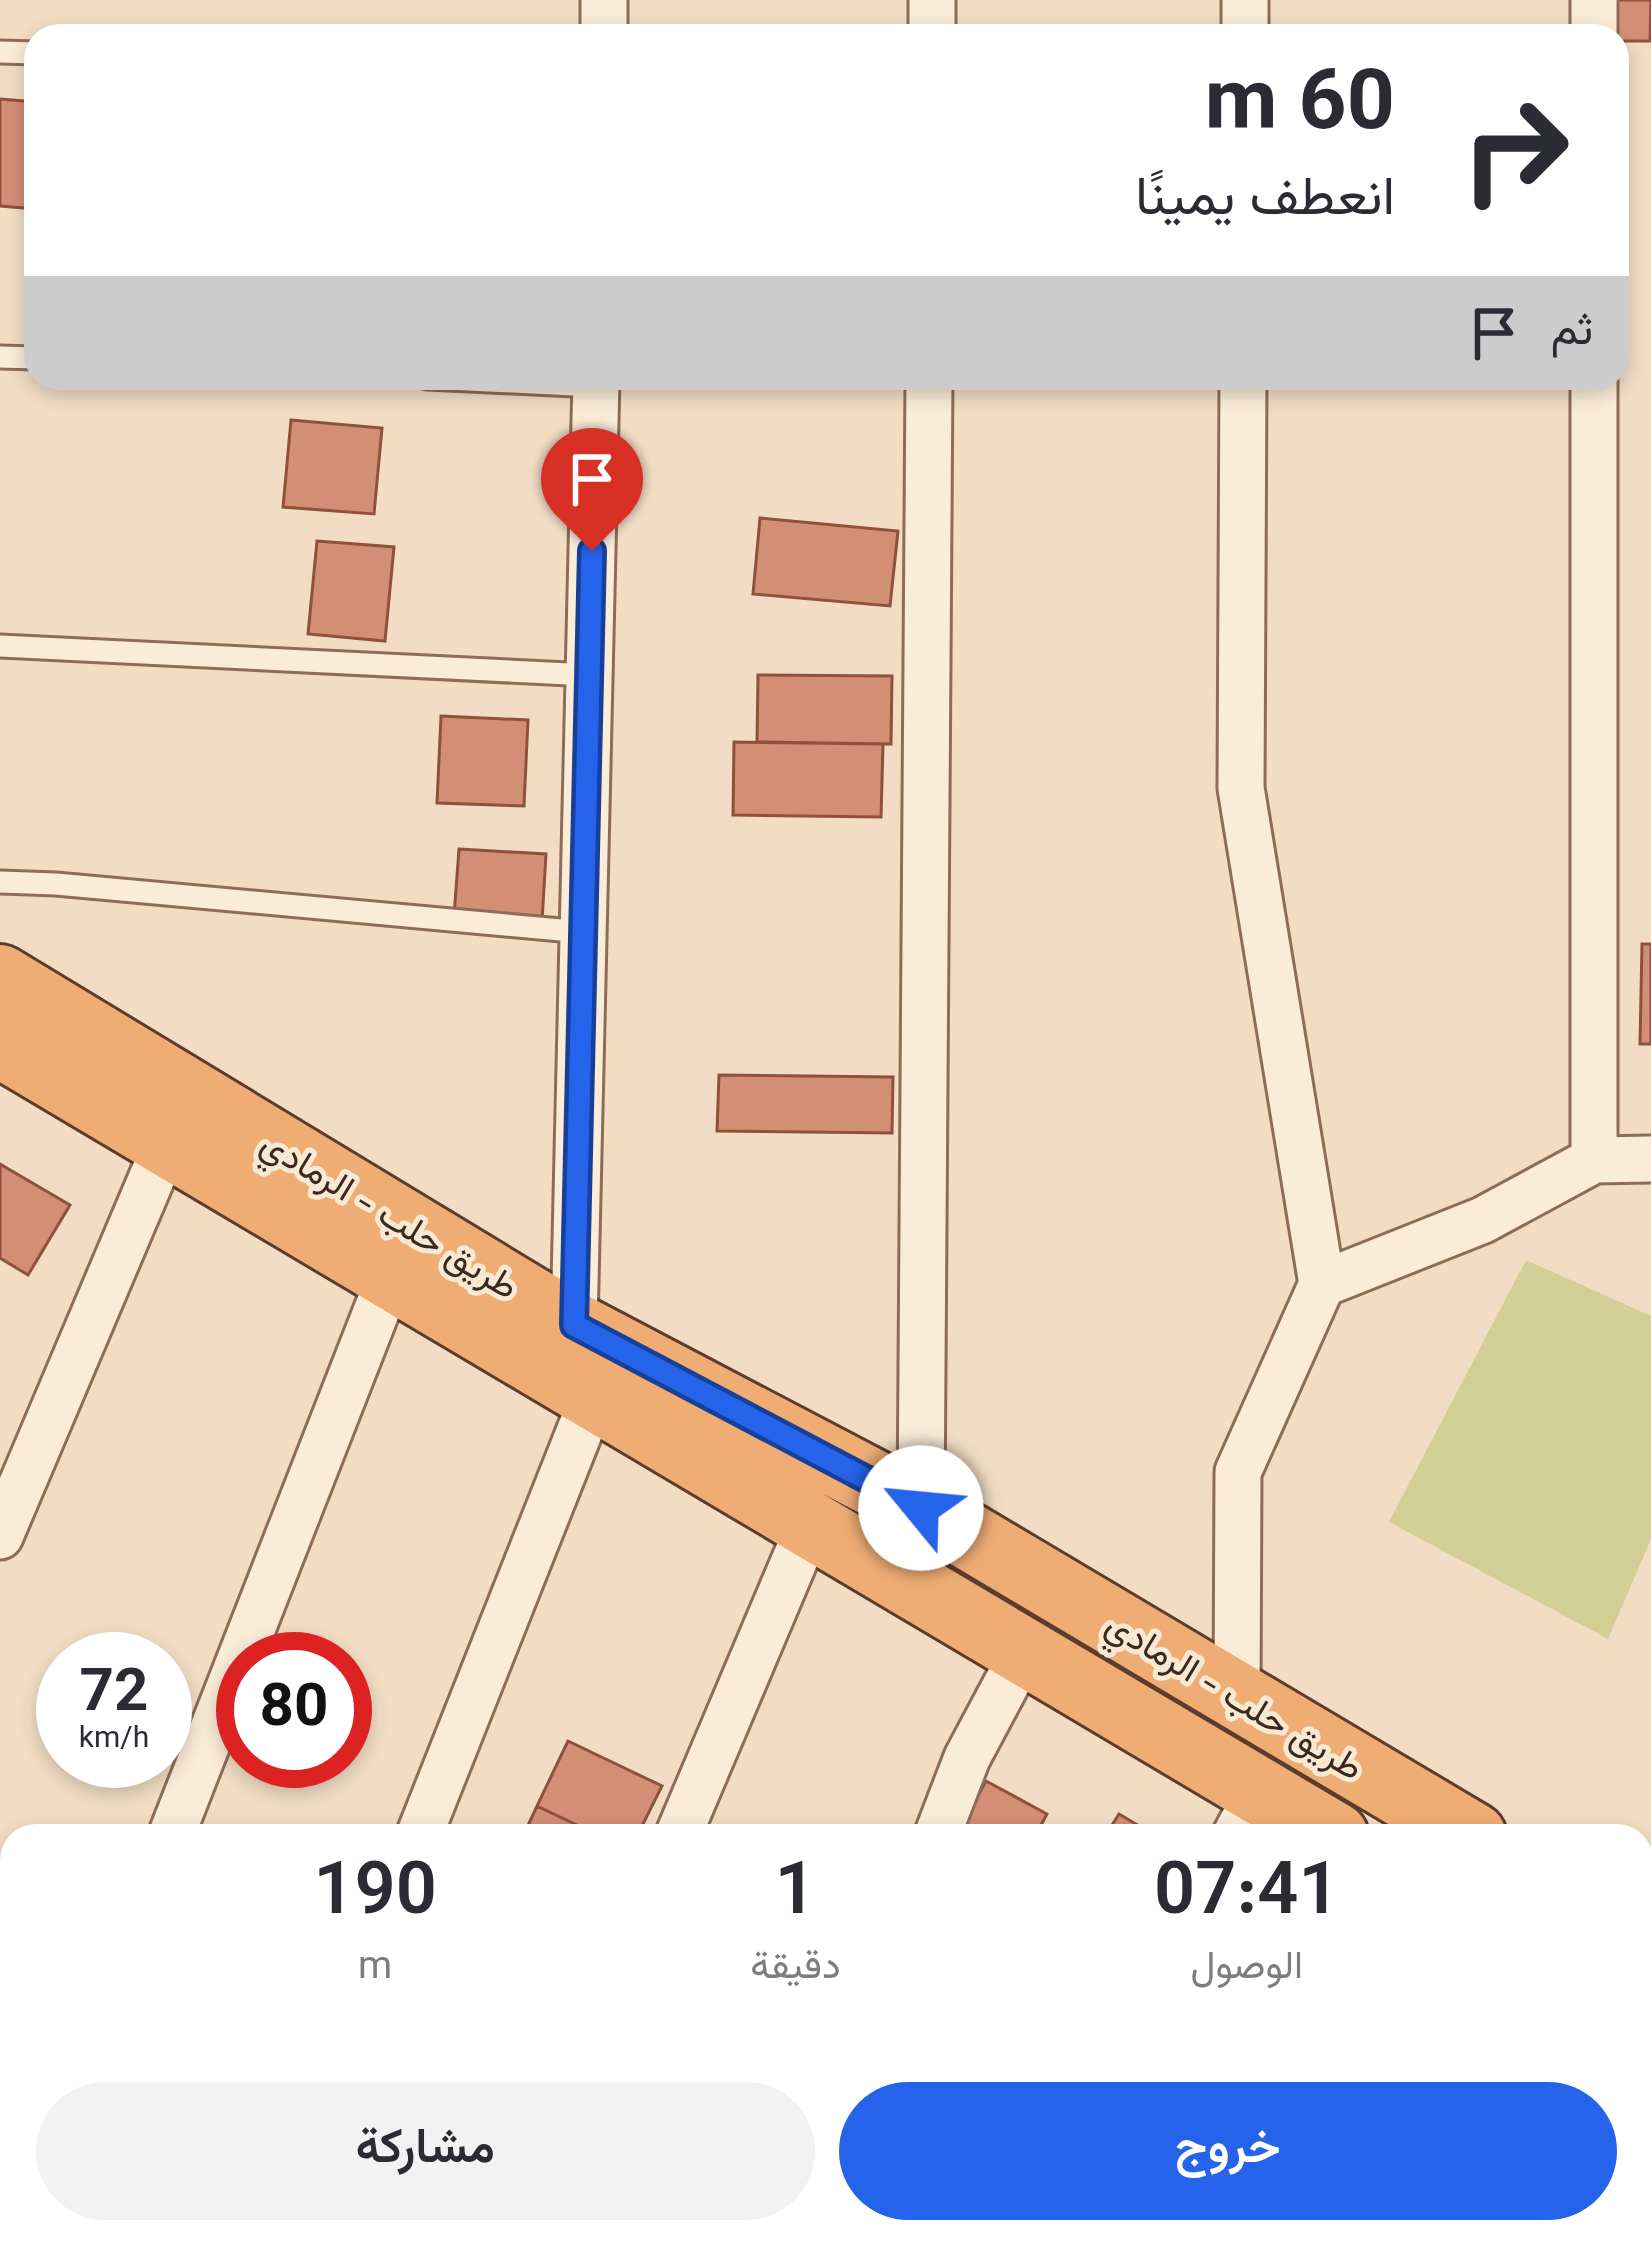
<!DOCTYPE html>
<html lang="ar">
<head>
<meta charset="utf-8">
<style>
  :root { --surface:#fff; --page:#f2f2f3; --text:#2b2b33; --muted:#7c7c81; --accent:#2563eb }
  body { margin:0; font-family:Georgia,Vazirmatn,serif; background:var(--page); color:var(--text); direction:rtl; height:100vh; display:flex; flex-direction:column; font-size:45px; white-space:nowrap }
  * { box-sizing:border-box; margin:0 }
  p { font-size:39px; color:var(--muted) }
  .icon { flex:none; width:66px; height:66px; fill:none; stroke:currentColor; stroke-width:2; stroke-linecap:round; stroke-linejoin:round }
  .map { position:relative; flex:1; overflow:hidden; direction:ltr }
  .panel { position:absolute; left:0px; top:1824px; width:1653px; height:420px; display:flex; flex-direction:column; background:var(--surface); border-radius:36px 36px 0 0; box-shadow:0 6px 18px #0003; direction:rtl }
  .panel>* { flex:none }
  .guide { position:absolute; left:24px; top:24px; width:1605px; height:366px; border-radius:36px; box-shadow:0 6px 18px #0003; direction:rtl; background:#fff; color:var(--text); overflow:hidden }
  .speed { position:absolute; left:36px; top:1632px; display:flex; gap:24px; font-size:60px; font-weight:700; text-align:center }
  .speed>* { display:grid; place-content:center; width:156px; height:156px; border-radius:50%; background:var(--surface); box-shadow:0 6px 18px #0003; line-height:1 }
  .speed small { font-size:30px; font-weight:400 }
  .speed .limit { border:18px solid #d22; background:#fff; color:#111 }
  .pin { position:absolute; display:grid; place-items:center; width:102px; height:102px; color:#fff; margin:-123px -51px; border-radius:50% 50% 50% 0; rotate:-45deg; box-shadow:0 0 12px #0007 }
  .pin .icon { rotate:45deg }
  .me { position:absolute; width:132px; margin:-66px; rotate:298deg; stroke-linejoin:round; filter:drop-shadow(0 0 9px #0008) }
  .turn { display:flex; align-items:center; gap:42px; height:252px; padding:0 36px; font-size:54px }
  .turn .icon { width:156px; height:156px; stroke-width:2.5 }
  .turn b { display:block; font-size:84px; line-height:102px }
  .then { display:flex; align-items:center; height:114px; padding:0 36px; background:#0003; gap:24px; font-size:45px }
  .eta { display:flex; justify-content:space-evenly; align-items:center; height:204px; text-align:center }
  .eta b { font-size:72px; font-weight:600; line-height:84px }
  .action { display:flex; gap:24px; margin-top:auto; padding:24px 36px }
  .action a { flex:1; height:138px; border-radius:72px; background:var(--accent); color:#fff; font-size:48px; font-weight:600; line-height:138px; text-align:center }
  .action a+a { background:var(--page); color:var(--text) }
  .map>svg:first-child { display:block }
  .green { fill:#d1cf96 }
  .building { fill:#d38f76; stroke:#8f513c; stroke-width:3 }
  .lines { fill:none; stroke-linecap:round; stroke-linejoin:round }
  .service-casing { stroke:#8e6d58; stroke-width:27 }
  .minor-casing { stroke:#8e6d58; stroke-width:51 }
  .trunk-casing { stroke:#5c3c2d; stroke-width:72 }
  .service { stroke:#fbecd8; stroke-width:21 }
  .minor { stroke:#fbecd8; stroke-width:45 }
  .trunk { stroke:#efad74; stroke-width:66 }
  .route-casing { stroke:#184099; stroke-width:30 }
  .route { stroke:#2563eb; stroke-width:21 }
  .labels { text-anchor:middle; stroke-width:10; stroke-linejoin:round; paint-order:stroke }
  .street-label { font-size:36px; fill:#3d281d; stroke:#f8e9d4 }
</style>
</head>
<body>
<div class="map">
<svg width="1651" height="2244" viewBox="0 0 1651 2244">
  <rect width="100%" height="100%" fill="#f2ddc4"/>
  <path class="green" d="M1526 1260 1651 1316V1539L1608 1639 1389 1522Z"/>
  <path class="building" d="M1579 0H1651L1650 41H1617V36H1579Z
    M0 99 36 102V209L0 206Z
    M291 420 382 428 374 514 283 507Z
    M760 518 898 531 890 606 753 594Z
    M317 541 394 547 385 641 308 634Z
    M758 675 892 676 891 744 757 742Z
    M441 716 528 720 524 806 437 803Z
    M734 742 883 744 881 817 733 815Z
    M459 849 546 854 542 922 454 916Z
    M1642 944H1651V1044H1640Z
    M719 1075 893 1077 892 1133 717 1131Z
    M0 1164 70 1205 28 1275 0 1258Z
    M63 1685V1732L45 1723Z
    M165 1708 180 1715 165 1746Z
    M568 1741 662 1786 637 1836H600L537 1806Z
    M986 1781 1047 1814 1035 1836H956Z
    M537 1806 600 1836H523Z
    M1119 1814 1156 1836H1105Z"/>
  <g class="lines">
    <defs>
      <path id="service" d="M0 52 36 53
        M0 357 36 358
        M427 378 595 386
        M0 646 589 675
        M0 882 56 884 583 932"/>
      <path id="minor" d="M1594 0V36
        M604 36V0
        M932 36V0
        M1245 36V0
        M1594 378V1160
        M1322 1284 1483 1220 1594 1160 1651 1159
        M574 1326 596 378
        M921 1508 929 378
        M0 1536 167 1142
        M1237 1696 1238 1472 1322 1284 1241 788 1243 378
        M171 1836 391 1274
        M419 1836 594 1395
        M678 1836 810 1524
        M937 1836 967 1758 1024 1651
        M1235 1836 1259 1791
        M0 2057 12 2065
        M273 2232 292 2244
        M11 2244 15 2232
        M507 2244 512 2232
        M776 2244 781 2232
        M1030 2244 1035 2232
        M1283 2244 1290 2232"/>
      <path id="trunk" d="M0 978 574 1326 921 1508 1473 1836
        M0 1044 1335 1836
        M1641 1936 1651 1942
        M1641 2019 1651 2025"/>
    </defs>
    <use href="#service" class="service-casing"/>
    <use href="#minor" class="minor-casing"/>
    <use href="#trunk" class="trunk-casing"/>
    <use href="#service" class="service"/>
    <use href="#minor" class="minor"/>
    <use href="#trunk" class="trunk"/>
  </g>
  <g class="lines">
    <defs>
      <path id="route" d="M592 551 574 1325 921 1508"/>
    </defs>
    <use href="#route" class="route-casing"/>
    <use href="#route" class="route"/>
  </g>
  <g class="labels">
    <g class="street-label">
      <text transform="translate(390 1214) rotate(31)" y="13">طريق حلب - الرمادي</text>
      <text transform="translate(1235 1695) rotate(31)" y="13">طريق حلب - الرمادي</text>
    </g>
  </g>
</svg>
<div class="speed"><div>72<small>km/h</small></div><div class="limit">80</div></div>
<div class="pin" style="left:592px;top:551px;background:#d93025"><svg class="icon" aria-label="arrive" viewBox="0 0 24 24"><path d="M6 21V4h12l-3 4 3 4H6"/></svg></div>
<svg class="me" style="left:921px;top:1508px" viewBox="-20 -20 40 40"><circle r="19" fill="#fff"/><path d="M0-13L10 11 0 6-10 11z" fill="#2563eb"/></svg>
<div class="guide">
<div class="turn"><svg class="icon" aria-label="right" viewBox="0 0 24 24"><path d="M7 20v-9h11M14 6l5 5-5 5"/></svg><div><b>60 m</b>انعطف يمينًا</div></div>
<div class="then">ثم<svg class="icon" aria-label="arrive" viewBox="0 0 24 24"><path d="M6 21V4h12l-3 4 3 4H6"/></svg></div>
</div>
<section class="panel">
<div class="eta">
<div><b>07:41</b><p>الوصول</p></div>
<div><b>1</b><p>دقيقة</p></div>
<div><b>190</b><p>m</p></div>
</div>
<div class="action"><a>خروج</a><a>مشاركة</a></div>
</section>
</div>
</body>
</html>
